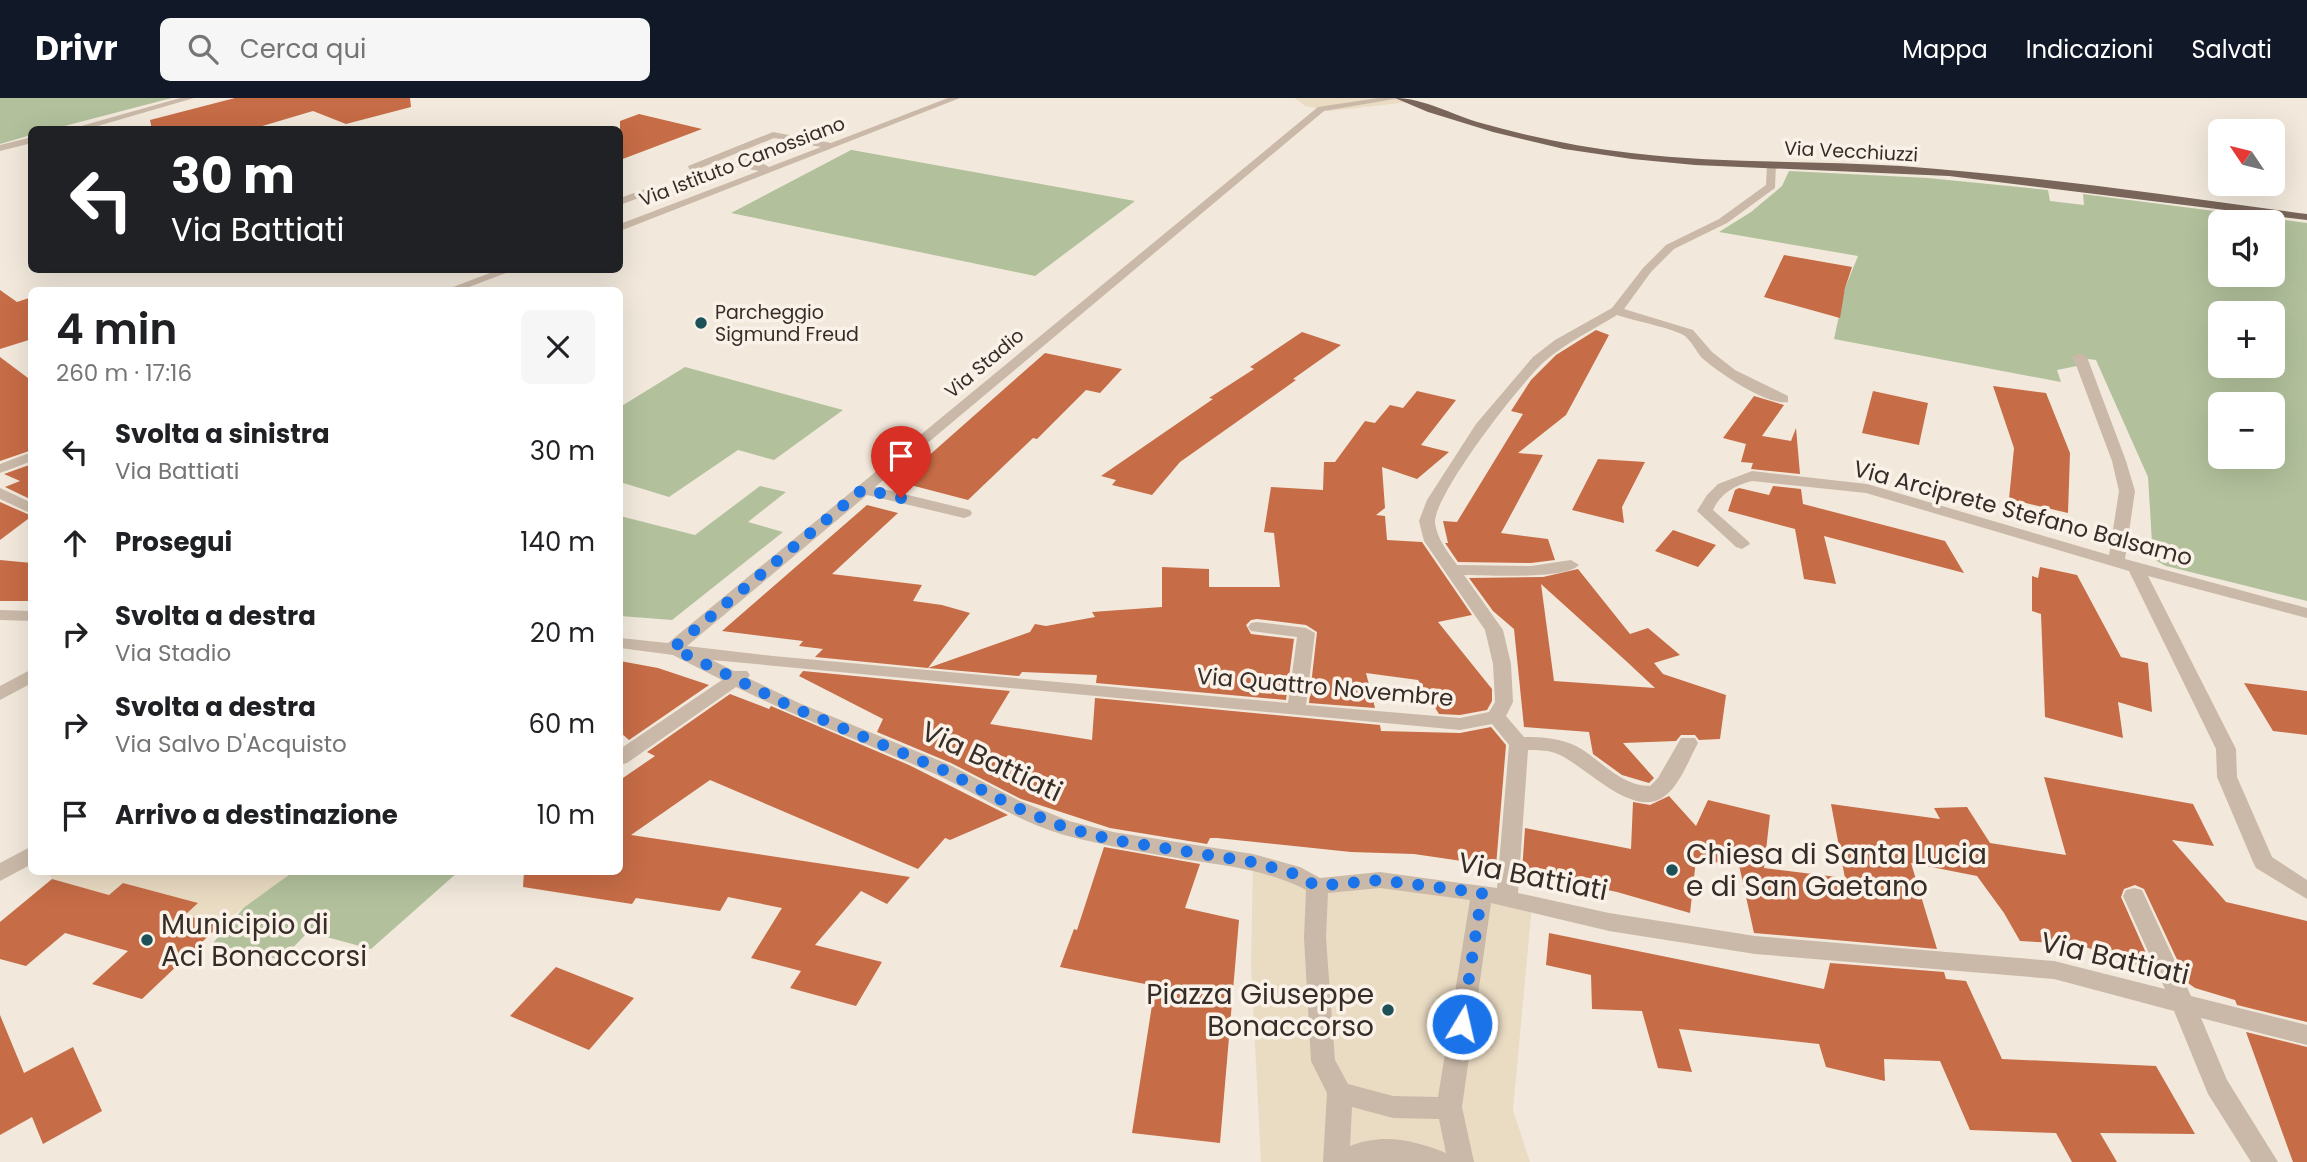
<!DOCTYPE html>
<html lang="it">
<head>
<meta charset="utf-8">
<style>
  :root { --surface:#fff; --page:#f6f6f6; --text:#202124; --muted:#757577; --accent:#111827 }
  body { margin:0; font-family:Poppins,sans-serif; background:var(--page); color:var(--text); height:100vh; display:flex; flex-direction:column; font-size:26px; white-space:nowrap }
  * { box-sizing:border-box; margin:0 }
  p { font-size:23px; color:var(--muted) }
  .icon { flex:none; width:38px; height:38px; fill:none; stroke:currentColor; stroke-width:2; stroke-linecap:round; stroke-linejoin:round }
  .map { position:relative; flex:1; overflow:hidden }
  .panel { position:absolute; left:28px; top:189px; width:595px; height:588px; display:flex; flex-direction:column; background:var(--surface); border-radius:10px; box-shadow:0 7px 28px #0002 }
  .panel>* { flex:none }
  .top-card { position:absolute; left:28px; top:28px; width:595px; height:147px; border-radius:10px; box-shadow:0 7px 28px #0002; background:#202124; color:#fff; overflow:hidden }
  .needle { width:46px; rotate:305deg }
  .buttons { position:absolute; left:2208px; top:21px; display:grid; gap:14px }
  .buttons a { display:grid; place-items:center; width:77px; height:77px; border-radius:10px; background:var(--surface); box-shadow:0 7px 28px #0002; font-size:35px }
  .pin { position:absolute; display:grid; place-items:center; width:60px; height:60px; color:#fff; margin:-72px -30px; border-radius:50% 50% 50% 0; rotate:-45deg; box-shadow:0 0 7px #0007 }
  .pin .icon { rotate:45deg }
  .me { position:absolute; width:77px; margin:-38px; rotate:9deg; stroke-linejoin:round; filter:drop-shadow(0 0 5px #0008) }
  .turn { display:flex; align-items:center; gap:24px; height:147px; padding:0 28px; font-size:32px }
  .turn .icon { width:91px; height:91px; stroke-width:2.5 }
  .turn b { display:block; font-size:49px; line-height:60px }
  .round { display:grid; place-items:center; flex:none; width:74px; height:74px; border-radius:10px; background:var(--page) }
  .headline { display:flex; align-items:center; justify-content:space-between; height:119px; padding:0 28px }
  h1 { font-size:42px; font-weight:600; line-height:52px }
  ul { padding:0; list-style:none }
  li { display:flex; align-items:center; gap:21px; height:91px; padding:0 28px }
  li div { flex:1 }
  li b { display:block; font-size:26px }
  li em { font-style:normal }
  header { display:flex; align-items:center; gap:42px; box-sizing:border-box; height:98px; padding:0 35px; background:var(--accent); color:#fff }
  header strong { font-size:33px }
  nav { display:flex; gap:38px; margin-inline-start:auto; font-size:24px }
  .search { width:490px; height:63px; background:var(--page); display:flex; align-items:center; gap:18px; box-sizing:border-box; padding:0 24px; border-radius:10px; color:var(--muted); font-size:26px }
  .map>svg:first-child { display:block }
  .green { fill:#b2c19c; fill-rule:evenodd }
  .plaza { fill:#eadbc3 }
  .building { fill:#c66c46; fill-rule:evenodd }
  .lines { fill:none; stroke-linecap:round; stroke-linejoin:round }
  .minor { fill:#cab9a8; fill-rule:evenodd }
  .major { fill:#796559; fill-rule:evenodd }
  .route { stroke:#1a73e8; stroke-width:12; stroke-dasharray:0 21.6 }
  .poi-dot { fill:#1d5158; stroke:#faf2e8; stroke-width:2.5 }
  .labels { text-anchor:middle; stroke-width:7; stroke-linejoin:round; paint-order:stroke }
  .far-street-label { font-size:19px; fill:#372d28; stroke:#faf2e8 }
  .far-poi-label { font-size:19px; fill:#372d28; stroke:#faf2e8; text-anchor:start }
  .street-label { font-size:23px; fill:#372d28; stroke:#faf2e8 }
  .near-street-label { font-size:28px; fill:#372d28; stroke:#faf2e8 }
  .near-poi-label { font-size:28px; fill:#372d28; stroke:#faf2e8; text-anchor:start }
</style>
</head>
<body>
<header>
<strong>Drivr</strong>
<div class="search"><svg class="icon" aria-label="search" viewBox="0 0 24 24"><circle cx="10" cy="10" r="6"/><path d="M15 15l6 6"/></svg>Cerca qui</div>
<nav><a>Mappa</a><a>Indicazioni</a><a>Salvati</a></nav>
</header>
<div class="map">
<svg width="2307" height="1064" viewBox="0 0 2307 1064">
  <rect width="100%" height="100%" fill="#f2e9dc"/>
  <path class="green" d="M0 0H172L53 31 32 32 31 37 0 46Z
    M851 52H852L1135 103 1035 178 731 115Z
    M1789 73 1928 80 2048 92 2050 103 2084 107 2083 96 2307 125V503L2166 468 2153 461 2148 379 2096 262 2073 259 2077 268 2057 272 2061 284 1834 241 1845 190 1858 158 1719 134 1751 114 1782 88ZM2221 124H2273V177H2221ZM2221 215H2273V268H2221ZM2221 306H2273V359H2221Z
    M685 269 843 312 774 362 738 352 669 399 620 384V309Z
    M760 388 786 394 748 424 783 434 672 522 620 518V418L695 437Z
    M275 774H458L371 851 308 834 281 862 212 846Z"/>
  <path class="plaza" d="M1295 0H1399L1408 4 1330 13 1305 8Z
    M1253 764 1317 788 1380 782 1532 807 1513 1012 1530 1064H1261L1251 867Z
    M48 774H293L220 827 185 817 197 805 123 785 109 797 52 781Z"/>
  <path class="building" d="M235 0H410L411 9 346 26 313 13 249 32H152L150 22Z
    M639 16 702 31 620 62V23Z
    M1784 157 1852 169 1845 190 1840 220 1764 199Z
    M0 192 17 204 32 199V241L0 251Z
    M1596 232 1609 237 1566 317 1518 355 1543 357 1501 435 1548 441 1555 462 1531 465 1458 464 1445 445H1448L1443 423 1457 424 1523 316 1511 313 1531 282 1556 257Z
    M1302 234 1341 247 1293 281 1296 282 1180 364 1152 397 1112 387 1116 382 1101 378 1213 301 1209 300 1254 271 1250 269Z
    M1045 255 1122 271 1100 295 1086 292 1037 341 1033 340 968 402 899 384Z
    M0 259 32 283V352L0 363Z
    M1993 288 2046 295 2070 355 2068 415 2009 401 2014 350Z
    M1417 293 1456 302 1421 347 1449 354 1417 381 1382 369 1385 410 1376 417 1385 418 1387 442 1422 444 1472 517 1438 524 1492 591V603L1487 612 1460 617 1439 616 1418 582 1366 575 1375 610 1309 605 1317 534 1306 527 1257 521 1251 522 1246 527 1251 536 1294 541 1286 602 1096 585 1097 577 1022 574 1019 578 928 570 1030 534 1035 526 1046 528 1095 519 1092 514 1162 509V469L1209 471V489H1280L1274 435 1264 434 1271 389 1323 392 1324 364H1335L1365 323 1375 325 1390 307 1403 310Z
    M1873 293 1928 305 1919 347 1862 335Z
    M1754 298 1784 307 1762 338 1791 343 1796 330 1800 376 1751 371 1753 365 1741 364 1746 346 1723 340Z
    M1598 361 1645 364 1622 409 1624 425 1572 412Z
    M32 366V402L5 389 20 383 4 376Z
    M1773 388 1801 391 1803 406 1945 443 1964 475 1824 438 1836 486 1804 481 1795 431 1728 413 1735 392 1739 390 1769 397Z
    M0 404 32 418 0 442Z
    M867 407 898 415 832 476 922 487 913 503 942 507 970 515 928 570 815 559 823 551 799 548 803 543 722 533Z
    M1673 432 1716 447 1698 469 1655 453Z
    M0 462 32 465V503H0Z
    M2040 469 2077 477 2121 559 2148 565 2152 614 2118 604 2123 640 2045 619 2041 516 2032 513V478L2038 480Z
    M1578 471 1630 536 1648 530 1680 557 1654 565 1663 576 1726 597 1720 641 1699 642 1695 637H1681L1676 643 1623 645 1654 680 1649 685 1622 677 1593 656 1589 634 1524 629 1514 531 1493 513 1469 480 1543 479ZM1541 486 1625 562 1655 590 1554 583Z
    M620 563 658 570 709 587 629 642 620 634Z
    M803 573 1010 593 990 626 1092 642 1095 600 1380 627 1381 633 1460 635 1491 629 1506 647 1496 768 1414 756 1351 754 1217 740H1210L1207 746 1110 730 1021 701 951 665 877 634 883 621 799 578Z
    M2244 585 2307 593V637L2273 633Z
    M730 596 769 611 771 608 909 667 1008 717 950 742 945 740 918 771 710 682 631 737 910 779 887 806 861 793 815 847 882 864 856 908 790 890 801 873 751 860 782 810 728 799 720 813 636 800 632 806 523 789 524 774H620V682L655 658 647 654Z
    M2044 679 2193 706 2214 748 2172 742 2226 804 2307 823V924L2237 907 2235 902 2195 890 2188 885 2144 791 2135 787 2124 791 2121 799 2154 873 2077 846 2020 843 2004 815 1977 778 1911 765 1937 851 1754 835 1739 767 1696 762 1690 815 1617 794 1522 774 1525 730 1631 751 1633 704 1650 707 1669 698 1696 728 1708 702 1770 717 1764 770 1845 780 1831 706 1940 721 1934 710 1967 709 1990 745 2066 757Z
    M1104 749 1200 766 1185 810 1239 822 1220 1045 1132 1035 1155 888 1060 869 1074 831 1077 832Z
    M52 781 109 797 123 785 198 805 185 817 220 827 142 901 92 886 128 853 65 835 26 868 0 861V824Z
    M1549 835 1824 891 1830 865 1944 874 1946 881 1966 883 2002 961 2156 968 2195 1036 2100 1035 2117 1064H2072L2056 1035 1970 1032 1940 963 1884 961 1885 983 1826 969 1819 946 1679 931 1692 974 1658 970 1642 913 1592 911 1591 877 1546 867Z
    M556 869 634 900 589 952 510 918Z
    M0 917 24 975 73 949 102 1013 43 1046 32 1019 0 1037Z
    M2246 934 2307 949V1064H2293Z"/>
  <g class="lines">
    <path class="minor" d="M180 0H194L84 32H67Z
      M948 0H960L620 133V126L759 73C751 72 743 69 736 70 721 73 706 87 692 78L688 68 773 34 831 45ZM774 40 787 42 746 59 745 61 749 65 737 63 703 75 698 71ZM799 45 821 49 769 69 757 62Z
      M1378 0H1400L1324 13 875 389 970 412 972 415 970 418 964 420 867 397 687 548 773 558 1288 605 1297 539 1251 533 1248 529 1251 525 1257 524 1306 530 1315 535 1306 607 1460 620 1489 614 1495 604 1493 566 1485 532 1424 443 1419 423 1427 402 1476 326 1533 259 1555 242 1612 210 1643 170 1666 147 1719 121 1766 87 1767 67 1776 65 1775 90 1727 125 1674 151 1651 174 1624 211 1693 232 1712 254 1735 272 1788 298V304C1767 308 1718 274 1702 260 1696 253 1692 244 1685 238 1676 231 1631 222 1617 217 1593 232 1567 244 1545 263 1522 283 1433 397 1435 425 1437 441 1448 454 1457 467L1531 468 1571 462 1579 467C1565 482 1487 477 1464 477L1503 532 1511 566 1513 604 1506 618 1524 639C1543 639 1561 640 1578 649 1602 663 1621 688 1650 688L1658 680 1681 640H1695L1698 645C1689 661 1679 690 1662 700 1630 720 1582 664 1555 655 1547 652 1537 652 1528 652L1518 795 1609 815 1755 838 2054 863 2165 891 2123 798 2126 792 2134 790 2142 792 2191 898 2307 927V947L2201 920 2227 982 2278 1064H2251L2208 996 2174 913 2054 881 1755 856 1609 833 1491 805 1462 1009 1474 1064H1323L1327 995 1311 963 1304 840 1306 792C1269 773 1230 768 1189 762 1147 755 1106 748 1064 737 1018 724 978 696 935 676 869 646 801 621 736 589L627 665 620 667V651L722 582 673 557 620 550V540L668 545 1318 9ZM712 562 1460 632 1492 626 1509 647 1497 790 1380 774 1320 780 1300 769 1253 756 1113 734 1069 723 1020 703 950 667 799 605 748 580 750 577 747 573H734ZM1380 790 1470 802 1438 999 1393 998 1348 986 1335 962 1326 840 1328 795ZM1352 1009 1393 1020 1439 1021 1446 1055C1413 1042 1384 1035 1350 1048Z
      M32 39V45L0 53V47Z
      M648 90 653 93 652 95 620 107V100Z
      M498 172H514L461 192H445Z
      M2080 255 2087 259 2126 363 2135 393 2125 461 2307 510V520L2148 478 2236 651 2237 679 2272 759 2307 782V801L2256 770 2253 764 2217 679 2216 651 2129 473 1866 395 1752 383C1735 387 1720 396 1713 412L1748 443 1750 446 1742 451 1736 449 1697 413 1707 397 1718 386 1752 373 1867 386 2109 457 2119 393 2112 363 2073 259Z
      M32 354V363L0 375V366Z
      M0 390 32 405V416L0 401Z
      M0 512 32 513V523L0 522Z
      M32 571V585L0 602V588Z
      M32 748V766L0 783V765Z"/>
    <path class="major" d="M1395 0C1423 0 1453 17 1481 25 1530 39 1580 49 1631 55 1721 66 1811 62 1901 68 2037 78 2172 98 2307 116V122L1949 78 1695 67 1632 61 1564 51 1493 34 1428 14Z"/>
  </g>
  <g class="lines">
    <path class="route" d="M901 400 863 391 673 550 792 609 943 672 1013 708 1064 729 1113 742 1253 764 1292 775 1317 788 1380 782 1482 795 1462 926"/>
  </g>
  <g class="poi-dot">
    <circle cx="701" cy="225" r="7"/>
    <circle cx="1672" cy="772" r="7"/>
    <circle cx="147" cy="842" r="7"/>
    <circle cx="1388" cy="912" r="7"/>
  </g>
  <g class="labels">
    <g class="far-street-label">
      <text transform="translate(1851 53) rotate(3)" y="7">Via Vecchiuzzi</text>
      <text transform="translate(742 63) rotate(-21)" y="7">Via Istituto Canossiano</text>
      <text transform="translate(984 265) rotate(-40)" y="7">Via Stadio</text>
    </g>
    <g class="far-poi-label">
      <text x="715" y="221">Parcheggio<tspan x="715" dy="22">Sigmund Freud</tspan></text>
    </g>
    <g class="street-label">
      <text transform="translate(2023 415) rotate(15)" y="8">Via Arciprete Stefano Balsamo</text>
      <text transform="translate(1325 589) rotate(5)" y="8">Via Quattro Novembre</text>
    </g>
    <g class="near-street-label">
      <text transform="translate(992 663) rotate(25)" y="10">Via Battiati</text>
      <text transform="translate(1533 778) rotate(11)" y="10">Via Battiati</text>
      <text transform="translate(2115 860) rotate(13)" y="10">Via Battiati</text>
    </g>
    <g class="near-poi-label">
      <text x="1686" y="766">Chiesa di Santa Lucia<tspan x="1686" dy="32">e di San Gaetano</tspan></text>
      <text x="161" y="836">Municipio di<tspan x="161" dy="32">Aci Bonaccorsi</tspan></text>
      <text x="1374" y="906" text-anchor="end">Piazza Giuseppe<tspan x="1374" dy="32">Bonaccorso</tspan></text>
    </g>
  </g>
</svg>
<div class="buttons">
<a><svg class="needle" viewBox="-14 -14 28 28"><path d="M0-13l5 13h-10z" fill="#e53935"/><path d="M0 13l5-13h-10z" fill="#757577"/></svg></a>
<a><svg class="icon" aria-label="sound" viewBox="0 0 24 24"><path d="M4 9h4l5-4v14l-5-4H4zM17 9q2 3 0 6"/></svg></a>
<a>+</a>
<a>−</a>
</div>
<div class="pin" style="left:901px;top:400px;background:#d93025"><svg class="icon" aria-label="arrive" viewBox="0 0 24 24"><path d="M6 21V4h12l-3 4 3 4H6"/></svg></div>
<svg class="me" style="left:1462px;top:926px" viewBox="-20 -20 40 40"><circle r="17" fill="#1a73e8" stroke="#fff" stroke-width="3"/><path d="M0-11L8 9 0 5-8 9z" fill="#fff"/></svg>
<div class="top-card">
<div class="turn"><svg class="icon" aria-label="left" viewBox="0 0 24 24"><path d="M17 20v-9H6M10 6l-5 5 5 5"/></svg><div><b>30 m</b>Via Battiati</div></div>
</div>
<section class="panel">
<div class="headline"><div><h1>4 min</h1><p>260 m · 17:16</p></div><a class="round"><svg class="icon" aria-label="close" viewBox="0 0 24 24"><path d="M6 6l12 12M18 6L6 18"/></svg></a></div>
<ul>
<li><svg class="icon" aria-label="left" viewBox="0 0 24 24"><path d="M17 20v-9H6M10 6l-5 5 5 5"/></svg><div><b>Svolta a sinistra</b><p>Via Battiati</p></div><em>30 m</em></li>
<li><svg class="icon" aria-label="ahead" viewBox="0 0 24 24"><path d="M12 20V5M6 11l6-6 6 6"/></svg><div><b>Prosegui</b></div><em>140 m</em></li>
<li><svg class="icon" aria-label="right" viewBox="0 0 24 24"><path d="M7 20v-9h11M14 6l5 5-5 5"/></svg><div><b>Svolta a destra</b><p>Via Stadio</p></div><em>20 m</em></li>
<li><svg class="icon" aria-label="right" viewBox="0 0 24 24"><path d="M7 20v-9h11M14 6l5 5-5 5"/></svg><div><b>Svolta a destra</b><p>Via Salvo D'Acquisto</p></div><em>60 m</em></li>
<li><svg class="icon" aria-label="arrive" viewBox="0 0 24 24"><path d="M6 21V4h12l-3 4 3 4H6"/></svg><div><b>Arrivo a destinazione</b></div><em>10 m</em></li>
</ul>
</section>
</div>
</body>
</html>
